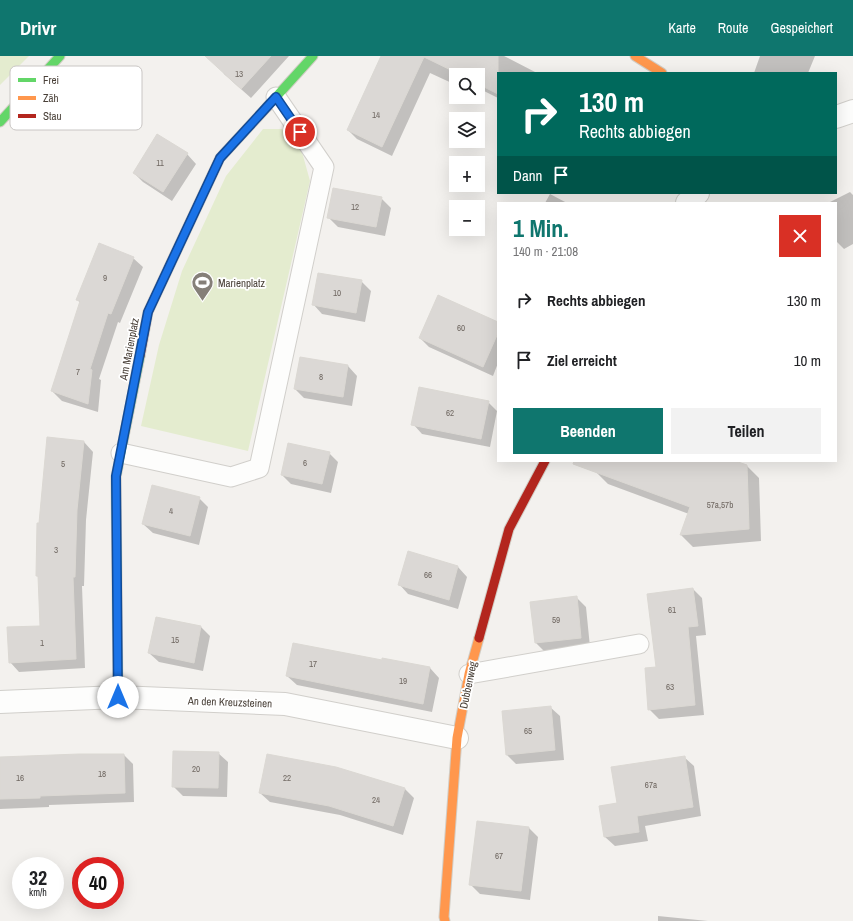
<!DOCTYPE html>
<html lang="de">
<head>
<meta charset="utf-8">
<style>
  :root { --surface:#fff; --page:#f2f2f2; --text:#202124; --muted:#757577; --accent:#0f766e }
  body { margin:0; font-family:"Archivo Narrow",sans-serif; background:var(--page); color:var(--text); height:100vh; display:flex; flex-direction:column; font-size:15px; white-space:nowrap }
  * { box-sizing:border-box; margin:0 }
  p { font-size:13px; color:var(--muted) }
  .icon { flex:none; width:22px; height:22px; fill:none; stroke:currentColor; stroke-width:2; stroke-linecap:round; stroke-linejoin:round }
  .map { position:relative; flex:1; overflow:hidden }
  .sheet { position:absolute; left:497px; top:146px; width:340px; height:260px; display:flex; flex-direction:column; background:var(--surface); border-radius:0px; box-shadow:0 4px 16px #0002 }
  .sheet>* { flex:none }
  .hud { position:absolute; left:497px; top:16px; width:340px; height:122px; border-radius:0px; box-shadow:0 4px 16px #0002; background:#00695c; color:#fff; overflow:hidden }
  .controls { position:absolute; left:449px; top:12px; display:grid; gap:8px }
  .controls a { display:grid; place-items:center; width:36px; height:36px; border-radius:0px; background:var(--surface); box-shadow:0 4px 16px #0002; font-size:20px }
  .speed { position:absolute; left:12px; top:801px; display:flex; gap:8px; font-size:20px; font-weight:700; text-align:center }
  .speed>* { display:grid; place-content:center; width:52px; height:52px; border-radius:50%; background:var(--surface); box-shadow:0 4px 16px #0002; line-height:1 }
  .speed small { font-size:10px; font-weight:400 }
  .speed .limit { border:6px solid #d22; background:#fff; color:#111 }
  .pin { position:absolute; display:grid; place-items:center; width:34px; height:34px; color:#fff; margin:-17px; border:2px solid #fff; border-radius:50%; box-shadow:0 1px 4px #0007 }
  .me { position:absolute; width:44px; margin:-22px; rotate:0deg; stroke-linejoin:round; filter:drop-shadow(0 0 3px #0008) }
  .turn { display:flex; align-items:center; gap:14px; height:84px; padding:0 16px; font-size:18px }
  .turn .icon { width:52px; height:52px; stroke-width:2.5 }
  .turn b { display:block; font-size:28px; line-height:34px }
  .then { display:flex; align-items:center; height:38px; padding:0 16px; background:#0003; gap:8px; font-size:15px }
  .round { display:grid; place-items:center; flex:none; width:42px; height:42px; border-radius:0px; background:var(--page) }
  .overview { display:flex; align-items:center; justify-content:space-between; height:68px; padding:0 16px }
  h1 { font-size:24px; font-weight:800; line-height:30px; color:var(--accent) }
  .button { display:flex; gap:8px; margin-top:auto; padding:8px 16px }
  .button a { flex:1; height:46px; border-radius:0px; background:var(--accent); color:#fff; font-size:16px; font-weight:800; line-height:46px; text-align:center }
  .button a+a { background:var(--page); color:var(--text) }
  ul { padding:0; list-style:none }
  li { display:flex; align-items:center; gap:12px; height:60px; padding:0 16px }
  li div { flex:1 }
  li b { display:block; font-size:15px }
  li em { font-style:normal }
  header { display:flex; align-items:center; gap:24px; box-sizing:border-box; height:56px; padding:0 20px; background:var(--accent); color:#fff }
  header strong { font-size:19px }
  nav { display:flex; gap:22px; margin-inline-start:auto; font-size:14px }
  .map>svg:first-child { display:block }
  .green { fill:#e4eccf }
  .shadow { fill:#0003 }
  .building { fill:#dbd8d5; stroke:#dbd8d3 }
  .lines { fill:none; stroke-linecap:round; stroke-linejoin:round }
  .lane-casing { stroke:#d1cfcb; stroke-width:21 }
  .street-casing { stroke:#d1cfcb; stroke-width:24 }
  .fast-casing { stroke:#d2cdc5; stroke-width:11 }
  .slow-casing { stroke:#d2cdc5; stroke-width:11 }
  .jam-casing { stroke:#d2cdc5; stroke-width:11 }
  .lane { stroke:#fdfdfc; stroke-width:19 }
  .street { stroke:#fdfdfc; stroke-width:22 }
  .fast { stroke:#63d668; stroke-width:9 }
  .slow { stroke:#ff974d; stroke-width:9 }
  .jam { stroke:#b3261e; stroke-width:9 }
  .route-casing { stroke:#114b97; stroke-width:10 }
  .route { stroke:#1a73e8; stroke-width:7 }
  .labels { text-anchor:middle; stroke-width:3.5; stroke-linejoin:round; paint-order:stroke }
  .number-label { font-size:9px; fill:#706862 }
  .poi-label { font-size:11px; fill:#4a4139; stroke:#fff; text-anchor:start }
  .street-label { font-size:11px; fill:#4a4139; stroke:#fff }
  .key { fill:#fff; stroke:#c9c6c4; stroke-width:1 }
  .key-label { font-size:11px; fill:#4a4139 }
</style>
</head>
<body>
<header>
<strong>Drivr</strong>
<nav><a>Karte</a><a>Route</a><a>Gespeichert</a></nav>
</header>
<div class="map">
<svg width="853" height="865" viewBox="0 0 853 865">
  <rect width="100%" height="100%" fill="#f3f1ee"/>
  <path class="green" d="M0 0H29L0 29Z
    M263 73H282L302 96 310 125 248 395 141 370 159 289 182 215 226 120Z"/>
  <path class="shadow" d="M217 0H289L251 42 224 18Z
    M399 0H504L537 17H498V42L478 32V19H456V29L430 17 392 100 357 83 348 74Z
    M760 0H815L808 17H754Z
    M187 98 196 108 172 145 143 126 134 117Z
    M850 136 853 139V188L844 193 836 185V147H828Z
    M550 138 567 147H545Z
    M381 142 391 152 385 180 338 171 328 161Z
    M133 202 143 211 120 267 118 266 99 323 101 324 98 356 62 345 52 335 80 247 77 243Z
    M361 225 371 235 365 266 322 258 313 248Z
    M498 267V307L493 320 429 291 420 282Z
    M300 302 348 310 357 320 352 350 304 342 295 333Z
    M488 346 497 355 490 391 422 378 413 368Z
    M48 382 84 386 93 396 86 464 84 530H82L85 612 19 616 10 606 41 571 39 521 37 520 40 468Z
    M329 397 338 406 331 437 291 428 282 419Z
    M600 405H737V407L746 409 759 422 761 485 693 491 681 479 689 458 608 428 596 416Z
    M199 442 208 451 199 489 153 477 143 468Z
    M458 511 467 521 458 553 408 538 399 528Z
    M693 533 702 542 706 579 696 580 704 659 659 663 649 653 657 612Z
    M576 541 586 551 590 591 545 596 536 587Z
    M201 571 210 580 203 615 159 606 149 597Z
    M383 603 430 612 439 622 432 656 297 629 287 620 382 606Z
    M550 651 560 660 564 704 516 708 507 699Z
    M218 697 228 706 227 741 183 740 173 730Z
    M124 699 133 708 134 746 49 749V751L0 753V702Z
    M684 701 694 710 701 760 645 770 648 785 615 790 605 781 600 751 618 748Z
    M405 733 414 742 403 779 340 759 270 746 260 737Z
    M529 772 538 781 530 844 480 838 470 828Z
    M658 860 708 865H658Z"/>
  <path class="building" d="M205 0H271L241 33Z
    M381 0H498V38L478 28V19H461L424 1 382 91 347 74Z
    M157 78 188 97 163 136 133 117Z
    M333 132 382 141 376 171 327 162Z
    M99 187 134 201 111 258 108 257 90 313 92 314 88 348 51 335 80 245 76 244Z
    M318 217 362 224 356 257 312 249Z
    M438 239 498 266V277L483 311 419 282Z
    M300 301 348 309 343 341 294 333Z
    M419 331 489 345 481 383 411 369Z
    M47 381 84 385 77 454 75 521H73L76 603 9 607 7 571 40 570 38 520H36L37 467H39Z
    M288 387 330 396 322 428 281 419Z
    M574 405H735L747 409 749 473 680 479 690 451 573 408Z
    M152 429 200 441 190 480 142 468Z
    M408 495 458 510 449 544 398 529Z
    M693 532 698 570 688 571 695 649 648 654 645 612 656 611 647 538Z
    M577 540 581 582 535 587 530 546Z
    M156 561 201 570 194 607 148 597Z
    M293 587 382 604V602L430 611 423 648 286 620Z
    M551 650 555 694 506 699 502 655Z
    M173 695 219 696 218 732 172 731Z
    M79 698H124L125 737 40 740V742L0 743V701Z
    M267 698 336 711 405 732 393 770 329 750 259 737Z
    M685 700 693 751 637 760 639 776 604 781 599 750 617 747 611 711Z
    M477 765 529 771 521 835 469 829Z"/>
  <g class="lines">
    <defs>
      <path id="lane" d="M121 397 231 421 259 412 324 111 276 41
        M469 618 639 588"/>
      <path id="street" d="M836 61 853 55
        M687 147 698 137
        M0 646 118 641 285 648 457 682"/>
      <path id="fast" d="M267 51 313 0
        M0 66 60 0
        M118 641 116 421 140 300"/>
      <path id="slow" d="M635 0 662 17
        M445 865 444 861 457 682 469 618 479 582"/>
      <path id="jam" d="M140 300 148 256 220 102 267 51
        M479 582 509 473 545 405"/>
    </defs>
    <use href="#lane" class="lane-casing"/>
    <use href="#street" class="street-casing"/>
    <use href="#fast" class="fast-casing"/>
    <use href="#slow" class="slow-casing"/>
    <use href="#jam" class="jam-casing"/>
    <use href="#lane" class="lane"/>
    <use href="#street" class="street"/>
    <use href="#fast" class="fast"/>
    <use href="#slow" class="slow"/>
    <use href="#jam" class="jam"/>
  </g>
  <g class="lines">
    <defs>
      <path id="route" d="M118 641 116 420 148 256 220 102 276 41 300 76"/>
    </defs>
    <use href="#route" class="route-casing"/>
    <use href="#route" class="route"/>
  </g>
  <defs>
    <symbol id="stadium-pin" viewBox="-11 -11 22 30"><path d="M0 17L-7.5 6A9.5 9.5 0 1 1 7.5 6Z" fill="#857f78" stroke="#fff"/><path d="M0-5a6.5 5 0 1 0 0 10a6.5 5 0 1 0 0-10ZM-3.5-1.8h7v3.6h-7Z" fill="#fff"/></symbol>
  </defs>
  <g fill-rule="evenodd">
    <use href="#stadium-pin" x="190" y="214" width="25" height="34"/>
  </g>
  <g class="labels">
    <g class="number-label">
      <text x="239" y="21">13</text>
      <text x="376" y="62">14</text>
      <text x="160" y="110">11</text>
      <text x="355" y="154">12</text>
      <text x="105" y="225">9</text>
      <text x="337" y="240">10</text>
      <text x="461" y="275">60</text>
      <text x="78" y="319">7</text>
      <text x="321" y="324">8</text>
      <text x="450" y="360">62</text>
      <text x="305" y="410">6</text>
      <text x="63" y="411">5</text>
      <text x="720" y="452">57a,57b</text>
      <text x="171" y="458">4</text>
      <text x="56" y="497">3</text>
      <text x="428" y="522">66</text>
      <text x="672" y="557">61</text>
      <text x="556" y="567">59</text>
      <text x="175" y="587">15</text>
      <text x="42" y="590">1</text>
      <text x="313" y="611">17</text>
      <text x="403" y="628">19</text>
      <text x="670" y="634">63</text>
      <text x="528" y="678">65</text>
      <text x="196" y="716">20</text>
      <text x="102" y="721">18</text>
      <text x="20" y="725">16</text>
      <text x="287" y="725">22</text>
      <text x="651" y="732">67a</text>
      <text x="376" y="747">24</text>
      <text x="499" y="803">67</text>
    </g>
    <g class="poi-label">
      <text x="218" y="231">Marienplatz</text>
    </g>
    <g class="street-label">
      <text transform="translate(129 293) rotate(-79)" y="4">Am Marienplatz</text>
      <text transform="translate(468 629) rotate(-78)" y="4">Dubbenweg</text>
      <text transform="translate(230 646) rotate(2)" y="4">An den Kreuzsteinen</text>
    </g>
  </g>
  <rect x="10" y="10" width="132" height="64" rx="6" class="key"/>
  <rect x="18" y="22" width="18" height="4" fill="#63d668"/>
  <rect x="18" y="40" width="18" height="4" fill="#ff974d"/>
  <rect x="18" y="58" width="18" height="4" fill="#b3261e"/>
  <g class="key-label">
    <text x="43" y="28">Frei</text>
    <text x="43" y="46">Zäh</text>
    <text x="43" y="64">Stau</text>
  </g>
</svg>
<div class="controls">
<a><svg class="icon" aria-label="search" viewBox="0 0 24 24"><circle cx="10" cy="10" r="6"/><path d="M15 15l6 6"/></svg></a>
<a><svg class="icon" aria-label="layers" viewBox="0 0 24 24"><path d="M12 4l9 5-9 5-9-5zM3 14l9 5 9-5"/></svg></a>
<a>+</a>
<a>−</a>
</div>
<div class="speed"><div>32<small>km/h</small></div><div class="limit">40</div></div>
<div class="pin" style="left:300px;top:76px;background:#d93025"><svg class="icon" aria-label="arrive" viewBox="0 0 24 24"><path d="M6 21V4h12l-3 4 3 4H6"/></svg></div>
<svg class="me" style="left:118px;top:641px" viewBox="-20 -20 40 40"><circle r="19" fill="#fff"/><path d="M0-13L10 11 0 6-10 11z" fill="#1a73e8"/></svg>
<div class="hud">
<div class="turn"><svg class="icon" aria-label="right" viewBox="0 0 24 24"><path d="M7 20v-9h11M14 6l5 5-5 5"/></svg><div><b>130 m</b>Rechts abbiegen</div></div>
<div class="then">Dann<svg class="icon" aria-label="arrive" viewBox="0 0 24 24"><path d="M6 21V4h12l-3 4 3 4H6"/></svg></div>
</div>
<section class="sheet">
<div class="overview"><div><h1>1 Min.</h1><p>140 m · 21:08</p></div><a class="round" style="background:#d93025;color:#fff"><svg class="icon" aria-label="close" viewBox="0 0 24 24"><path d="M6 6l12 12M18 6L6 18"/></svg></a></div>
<ul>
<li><svg class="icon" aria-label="right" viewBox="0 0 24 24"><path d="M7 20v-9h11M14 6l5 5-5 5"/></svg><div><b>Rechts abbiegen</b></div><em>130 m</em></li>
<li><svg class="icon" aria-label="arrive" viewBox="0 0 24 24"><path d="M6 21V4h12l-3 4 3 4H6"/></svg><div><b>Ziel erreicht</b></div><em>10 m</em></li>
</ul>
<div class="button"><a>Beenden</a><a>Teilen</a></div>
</section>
</div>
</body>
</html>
